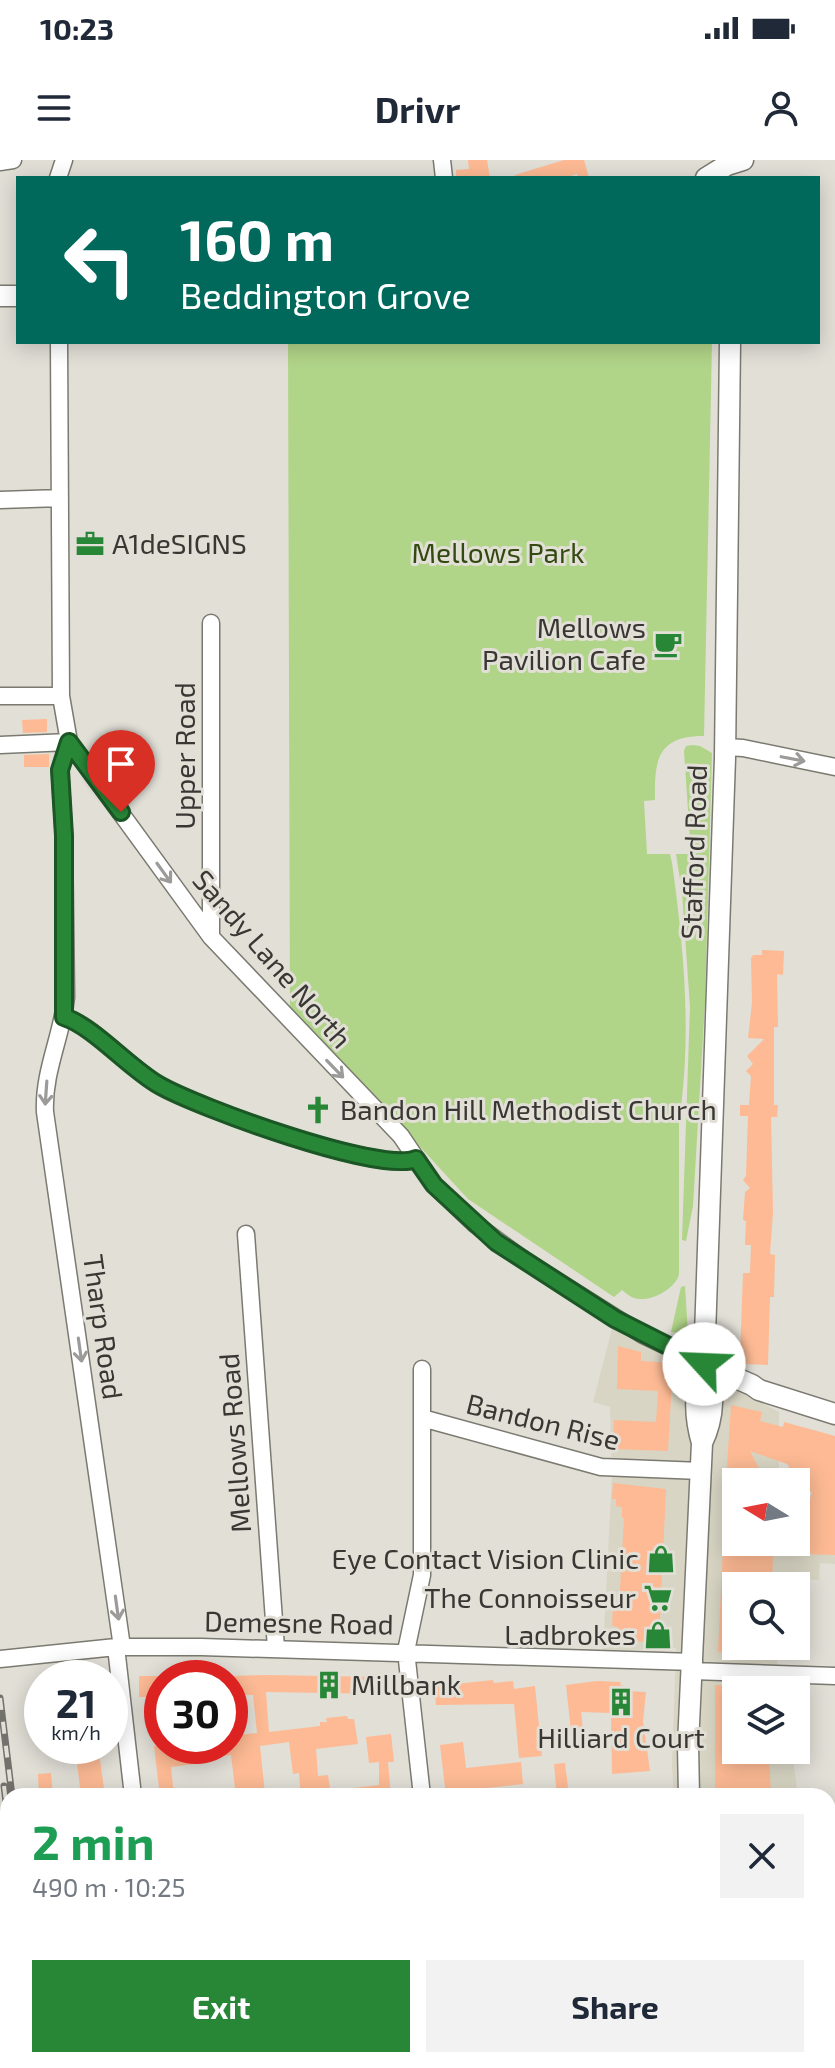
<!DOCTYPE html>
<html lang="en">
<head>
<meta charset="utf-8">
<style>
  :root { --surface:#fff; --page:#f2f2f3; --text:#1f2937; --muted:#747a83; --accent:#288637 }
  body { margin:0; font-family:"Exo 2",sans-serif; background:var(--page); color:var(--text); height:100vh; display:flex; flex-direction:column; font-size:30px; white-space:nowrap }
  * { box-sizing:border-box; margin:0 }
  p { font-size:26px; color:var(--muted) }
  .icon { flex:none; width:44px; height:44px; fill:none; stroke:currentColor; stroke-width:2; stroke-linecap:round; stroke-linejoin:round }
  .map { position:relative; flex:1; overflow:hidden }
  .sheet { position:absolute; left:0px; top:1628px; width:836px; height:280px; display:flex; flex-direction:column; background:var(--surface); border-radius:24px 24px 0 0; box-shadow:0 4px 20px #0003 }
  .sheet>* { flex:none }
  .banner { position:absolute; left:16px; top:16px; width:804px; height:168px; border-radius:0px; box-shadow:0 4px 20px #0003; background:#00695c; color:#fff; overflow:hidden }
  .needle { width:52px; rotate:280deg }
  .buttons { position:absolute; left:722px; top:1308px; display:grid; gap:16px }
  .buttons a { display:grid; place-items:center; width:88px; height:88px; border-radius:0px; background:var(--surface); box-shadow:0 4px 20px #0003; font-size:40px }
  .speed { position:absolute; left:24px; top:1500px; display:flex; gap:16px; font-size:40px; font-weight:700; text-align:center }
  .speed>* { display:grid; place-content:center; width:104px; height:104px; border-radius:50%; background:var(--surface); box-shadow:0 4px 20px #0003; line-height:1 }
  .speed small { font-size:20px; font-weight:400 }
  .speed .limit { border:12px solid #d22; background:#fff; color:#111 }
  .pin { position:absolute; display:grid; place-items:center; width:68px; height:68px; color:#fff; margin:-82px -34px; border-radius:50% 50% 50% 0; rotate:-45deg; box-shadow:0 0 8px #0007 }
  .pin .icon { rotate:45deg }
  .me { position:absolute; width:88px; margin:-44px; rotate:295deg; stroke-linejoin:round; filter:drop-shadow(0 0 6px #0008) }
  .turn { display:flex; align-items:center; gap:28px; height:168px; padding:0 32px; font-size:36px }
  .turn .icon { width:104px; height:104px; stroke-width:2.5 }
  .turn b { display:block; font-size:56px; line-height:68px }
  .round { display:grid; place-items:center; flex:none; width:84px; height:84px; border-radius:0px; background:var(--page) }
  .headline { display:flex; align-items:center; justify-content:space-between; height:136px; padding:0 32px }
  h1 { font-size:48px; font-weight:700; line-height:60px; color:#1e9e55 }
  .cta { display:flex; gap:16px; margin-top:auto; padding:16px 32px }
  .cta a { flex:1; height:92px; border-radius:0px; background:var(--accent); color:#fff; font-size:32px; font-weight:700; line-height:92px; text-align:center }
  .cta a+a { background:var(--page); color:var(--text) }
  .status { display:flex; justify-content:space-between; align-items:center; height:56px; padding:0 40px; background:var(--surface); direction:ltr }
  .status svg { height:22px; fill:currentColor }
  header { display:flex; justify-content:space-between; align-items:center; height:104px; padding:0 32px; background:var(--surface); font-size:36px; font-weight:700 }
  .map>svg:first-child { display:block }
  .built { fill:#d8d5c4 }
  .green { fill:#b0d488 }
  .building { fill:#fdba94 }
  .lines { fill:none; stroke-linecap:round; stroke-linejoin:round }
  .minor-casing { stroke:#7b7a71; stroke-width:19 }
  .major-casing { stroke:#7b7a71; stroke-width:23 }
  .minor { stroke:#fff; stroke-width:16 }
  .major { stroke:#fff; stroke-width:20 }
  .rail-casing { stroke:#73716c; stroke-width:7 }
  .rail { stroke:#e1dfd6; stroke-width:4; stroke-dasharray:12; stroke-linecap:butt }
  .oneway { stroke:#9c9b99 }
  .route-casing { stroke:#1a5724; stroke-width:20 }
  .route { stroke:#288637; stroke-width:14 }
  .labels { text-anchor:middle; stroke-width:6; stroke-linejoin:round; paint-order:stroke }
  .poi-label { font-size:28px; fill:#383733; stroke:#e1dfd6; text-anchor:end }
  .park-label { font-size:28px; fill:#32490f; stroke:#e1dfd6 }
  .street-label { font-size:28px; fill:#383733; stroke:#e1dfd6 }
</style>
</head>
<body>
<div class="status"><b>10:23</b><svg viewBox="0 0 49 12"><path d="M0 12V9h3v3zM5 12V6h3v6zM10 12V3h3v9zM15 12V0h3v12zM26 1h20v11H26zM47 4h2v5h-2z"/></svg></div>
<header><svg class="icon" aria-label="menu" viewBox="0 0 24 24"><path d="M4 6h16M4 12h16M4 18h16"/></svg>Drivr<svg class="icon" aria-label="person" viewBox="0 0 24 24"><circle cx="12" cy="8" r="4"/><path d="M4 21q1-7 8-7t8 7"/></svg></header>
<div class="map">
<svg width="835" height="1908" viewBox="0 0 835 1908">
  <rect width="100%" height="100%" fill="#e1dfd6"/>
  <path class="built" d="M612 1169 681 1200 779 1252V1322H736V1382H796L835 1373V1404L820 1403 819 1420 780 1418V1426H736V1486H778L776 1530H736V1590L792 1591 798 1636H674L672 1605 676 1488 603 1491 612 1316 610 1247 593 1242Z
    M828 1724 835 1793V1837L828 1843Z
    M584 1900H809L810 1908H584Z"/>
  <path class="green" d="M288 182H712L704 576C658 576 654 599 655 640L644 641 647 694H670L672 703C684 788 692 876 679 961V1114C676 1128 654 1140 640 1139 633 1139 628 1135 622 1130L614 1137 468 1039 423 990 290 862Z
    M693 585 700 586 712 593 705 843 693 1046 686 1081 682 1080 690 847 682 732 676 694H691L684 591 686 586Z
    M685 1126 688 1174 671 1172 681 1127Z"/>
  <path class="building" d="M468 0H487L490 18H456V10L469 9Z
    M564 0H584L589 18H578L577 14 565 18H515V15Z
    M47 559V572L23 573 22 560Z
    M49 594V607H24V595Z
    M762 790 784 791 783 815 777 814 778 867H774V945H778L777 957H771L773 1052 770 1094 775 1095 774 1137H770L768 1205 742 1204 743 1194H740L743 1113H750L751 1085H745L746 1061 743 1060 745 1032 750 1028 743 1020 746 1016 748 956H740V945H749L751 916 746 911 753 904 747 896 764 879 748 878 752 843 751 798 753 795H762Z
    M618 1186 641 1192V1201L673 1203 668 1291 613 1289 614 1260 656 1262 658 1231 617 1229Z
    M731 1245 762 1252 760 1261 783 1267 784 1262 835 1276V1395L773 1393 772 1426H736V1493L718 1492 726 1325H736V1382H796V1365H802L812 1332 796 1327V1322H784L789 1306 787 1304 750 1291 766 1322H726Z
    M613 1323 666 1329 659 1482 617 1481 618 1467 612 1466 613 1447H619L624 1358H622V1347L616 1346V1339H612Z
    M751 1486H770L769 1500H751Z
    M266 1515 383 1517V1534L266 1532 269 1572 320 1566V1562H327L326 1558 347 1556 348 1559H354L358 1584 316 1589 318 1616 328 1615 331 1636H301L299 1613 293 1614 289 1582 260 1586 265 1634 236 1636 231 1595 193 1599 194 1604 171 1607 174 1636H160L154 1586H230V1576L257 1573 253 1535H230V1516Z
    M139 1516H162V1537H139Z
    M493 1520 494 1523 513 1521 514 1529 535 1526 542 1596 519 1598 514 1544 436 1545 434 1523 455 1521V1524Z
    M597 1521 621 1522 620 1525 625 1526V1531L646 1532 643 1561 650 1611 612 1614 611 1553 581 1552 583 1570 571 1571 566 1525Z
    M715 1525 736 1526V1590L769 1594 771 1636H715Z
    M391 1574 394 1602H388L391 1636H355L354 1628 379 1625V1602L369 1603 366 1577Z
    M463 1582 466 1608 521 1602 523 1624 468 1630V1636H446L440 1585Z
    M75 1586H98L105 1636H81Z
    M565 1603 569 1636H557L554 1604Z
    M51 1613 53 1636H39L38 1614Z"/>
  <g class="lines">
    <defs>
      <path id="minor" d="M442 0 444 18
        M0 2 13 0
        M58 18 64 0
        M59 182 61 536 69 582 211 777 401 976 434 1025 475 1064 524 1100 643 1175 704 1204
        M0 340 60 338
        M211 463V777
        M0 536H61
        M69 582 60 610 64 676 66 837C62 876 43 912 45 952L122 1487
        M0 585 69 582
        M725 587 743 588 835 607
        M64 857C92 865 130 908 159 925 197 947 380 1014 416 999
        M246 1074 276 1488
        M422 1209V1258
        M116 1487 133 1636
        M0 1499 116 1487H201L694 1502
        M693 1511 835 1516
        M422 1636 406 1491 422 1415V1258L601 1307 701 1311
        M828 1849 835 1848
        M162 1900 163 1908
        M450 1900V1908"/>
      <path id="major" d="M706 18 727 5 743 0
        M0 136H18
        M704 1204 752 1225 759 1230 835 1254
        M702 1283C714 1258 716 1229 704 1204
        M689 1636 688 1585 702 1283C694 1255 694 1231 704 1204L725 598 730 182
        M723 1900 725 1908"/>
    </defs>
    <use href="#minor" class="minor-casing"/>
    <use href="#major" class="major-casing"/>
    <use href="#minor" class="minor"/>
    <use href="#major" class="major"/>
    <defs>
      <path id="rail" d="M0 1538 12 1636
        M4 1626 8 1658
        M45 1900 46 1908"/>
    </defs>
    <use href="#rail" class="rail-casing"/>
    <use href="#rail" class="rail"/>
  </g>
  <defs><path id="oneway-shaft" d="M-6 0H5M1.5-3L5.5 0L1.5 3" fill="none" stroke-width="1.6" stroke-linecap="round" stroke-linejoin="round" transform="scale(2)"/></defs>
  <g class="oneway">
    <use href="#oneway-shaft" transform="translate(793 599) rotate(11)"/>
    <use href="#oneway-shaft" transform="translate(164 713) rotate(54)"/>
    <use href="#oneway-shaft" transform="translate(335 909) rotate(46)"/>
    <use href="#oneway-shaft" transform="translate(46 933) rotate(94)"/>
    <use href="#oneway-shaft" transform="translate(80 1190) rotate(82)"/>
    <use href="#oneway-shaft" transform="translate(117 1448) rotate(82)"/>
  </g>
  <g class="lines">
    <defs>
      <path id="route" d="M121 652 69 582 60 610 64 676V857C93 866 129 908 159 925 197 947 380 1014 416 999L434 1025 496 1082 615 1159 704 1204"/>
    </defs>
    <use href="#route" class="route-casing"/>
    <use href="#route" class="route"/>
  </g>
  <defs>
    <symbol id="office-bare" viewBox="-9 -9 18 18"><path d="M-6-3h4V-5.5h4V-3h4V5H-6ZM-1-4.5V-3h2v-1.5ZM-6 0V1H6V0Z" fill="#288637" stroke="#e1dfd6" stroke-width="2.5" paint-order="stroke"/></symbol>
    <symbol id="cafe-bare" viewBox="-9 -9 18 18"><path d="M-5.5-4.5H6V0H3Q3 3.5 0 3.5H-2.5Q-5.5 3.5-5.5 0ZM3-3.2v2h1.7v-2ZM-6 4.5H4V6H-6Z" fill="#288637" stroke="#e1dfd6" stroke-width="2.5" paint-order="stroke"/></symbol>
    <symbol id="church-bare" viewBox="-9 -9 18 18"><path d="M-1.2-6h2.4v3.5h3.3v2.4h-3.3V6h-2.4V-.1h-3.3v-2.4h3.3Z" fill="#288637" stroke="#e1dfd6" stroke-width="2.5" paint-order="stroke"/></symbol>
    <symbol id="shop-bare" viewBox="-9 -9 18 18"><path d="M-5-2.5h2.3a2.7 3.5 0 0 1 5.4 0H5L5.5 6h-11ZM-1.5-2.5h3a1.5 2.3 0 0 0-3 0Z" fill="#288637" stroke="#e1dfd6" stroke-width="2.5" paint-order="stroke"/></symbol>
    <symbol id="supermarket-bare" viewBox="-9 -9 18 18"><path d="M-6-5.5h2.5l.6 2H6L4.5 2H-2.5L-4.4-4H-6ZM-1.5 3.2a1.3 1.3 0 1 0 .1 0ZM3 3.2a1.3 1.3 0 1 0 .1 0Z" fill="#288637" stroke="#e1dfd6" stroke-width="2.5" paint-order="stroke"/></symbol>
    <symbol id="building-bare" viewBox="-9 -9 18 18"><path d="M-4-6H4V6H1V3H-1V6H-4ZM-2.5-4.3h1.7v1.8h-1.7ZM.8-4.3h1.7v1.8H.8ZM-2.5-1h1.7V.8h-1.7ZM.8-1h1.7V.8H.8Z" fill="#288637" stroke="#e1dfd6" stroke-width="2.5" paint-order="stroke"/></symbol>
  </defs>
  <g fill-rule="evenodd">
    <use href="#office-bare" x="70" y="364" width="40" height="40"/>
    <use href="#cafe-bare" x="648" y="464" width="40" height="40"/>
    <use href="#church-bare" x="298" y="930" width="40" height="40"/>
    <use href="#shop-bare" x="641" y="1379" width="40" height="40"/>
    <use href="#supermarket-bare" x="638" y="1418" width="40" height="40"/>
    <use href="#shop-bare" x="638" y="1455" width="40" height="40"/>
    <use href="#building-bare" x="309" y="1505" width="40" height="40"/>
    <use href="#building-bare" x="601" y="1522" width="40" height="40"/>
  </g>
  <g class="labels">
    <g class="poi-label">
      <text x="112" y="394" text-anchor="start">A1deSIGNS</text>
      <text x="646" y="478">Mellows<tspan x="646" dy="32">Pavilion Cafe</tspan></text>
      <text x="340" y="960" text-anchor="start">Bandon Hill Methodist Church</text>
      <text x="639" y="1409">Eye Contact Vision Clinic</text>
      <text x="636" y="1448">The Connoisseur</text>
      <text x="636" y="1485">Ladbrokes</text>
      <text x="351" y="1535" text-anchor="start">Millbank</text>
      <text x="621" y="1588" text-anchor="middle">Hilliard Court</text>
    </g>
    <g class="park-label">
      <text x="498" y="403">Mellows Park</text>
    </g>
    <g class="street-label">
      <text transform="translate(185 596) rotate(-90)" y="10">Upper Road</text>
      <text transform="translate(694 692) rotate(-88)" y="10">Stafford Road</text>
      <text transform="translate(272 799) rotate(49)" y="10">Sandy Lane North</text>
      <text transform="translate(103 1167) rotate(82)" y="10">Tharp Road</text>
      <text transform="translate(543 1262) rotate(14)" y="10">Bandon Rise</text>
      <text transform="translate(235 1283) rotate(-94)" y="10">Mellows Road</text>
      <text transform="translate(299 1463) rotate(1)" y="10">Demesne Road</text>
    </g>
  </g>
</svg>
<div class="buttons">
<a><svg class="needle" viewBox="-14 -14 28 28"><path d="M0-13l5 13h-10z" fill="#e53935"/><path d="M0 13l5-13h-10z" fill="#747a83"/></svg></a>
<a><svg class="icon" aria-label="search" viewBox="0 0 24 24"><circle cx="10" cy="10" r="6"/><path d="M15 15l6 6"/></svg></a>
<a><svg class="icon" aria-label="layers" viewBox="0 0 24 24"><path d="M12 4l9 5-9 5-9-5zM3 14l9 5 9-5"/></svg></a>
</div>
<div class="speed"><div>21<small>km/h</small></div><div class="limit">30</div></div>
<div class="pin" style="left:121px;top:652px;background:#d93025"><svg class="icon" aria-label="arrive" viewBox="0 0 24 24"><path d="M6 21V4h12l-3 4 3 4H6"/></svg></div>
<svg class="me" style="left:704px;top:1204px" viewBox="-20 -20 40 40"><circle r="19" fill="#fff"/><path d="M0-13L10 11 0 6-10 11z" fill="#288637"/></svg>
<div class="banner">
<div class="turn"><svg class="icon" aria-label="left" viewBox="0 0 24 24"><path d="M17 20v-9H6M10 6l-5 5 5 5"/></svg><div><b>160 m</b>Beddington Grove</div></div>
</div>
<section class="sheet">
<div class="headline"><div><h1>2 min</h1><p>490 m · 10:25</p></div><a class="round"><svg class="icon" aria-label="close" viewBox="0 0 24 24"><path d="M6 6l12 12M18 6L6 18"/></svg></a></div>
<div class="cta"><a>Exit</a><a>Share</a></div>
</section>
</div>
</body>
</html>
